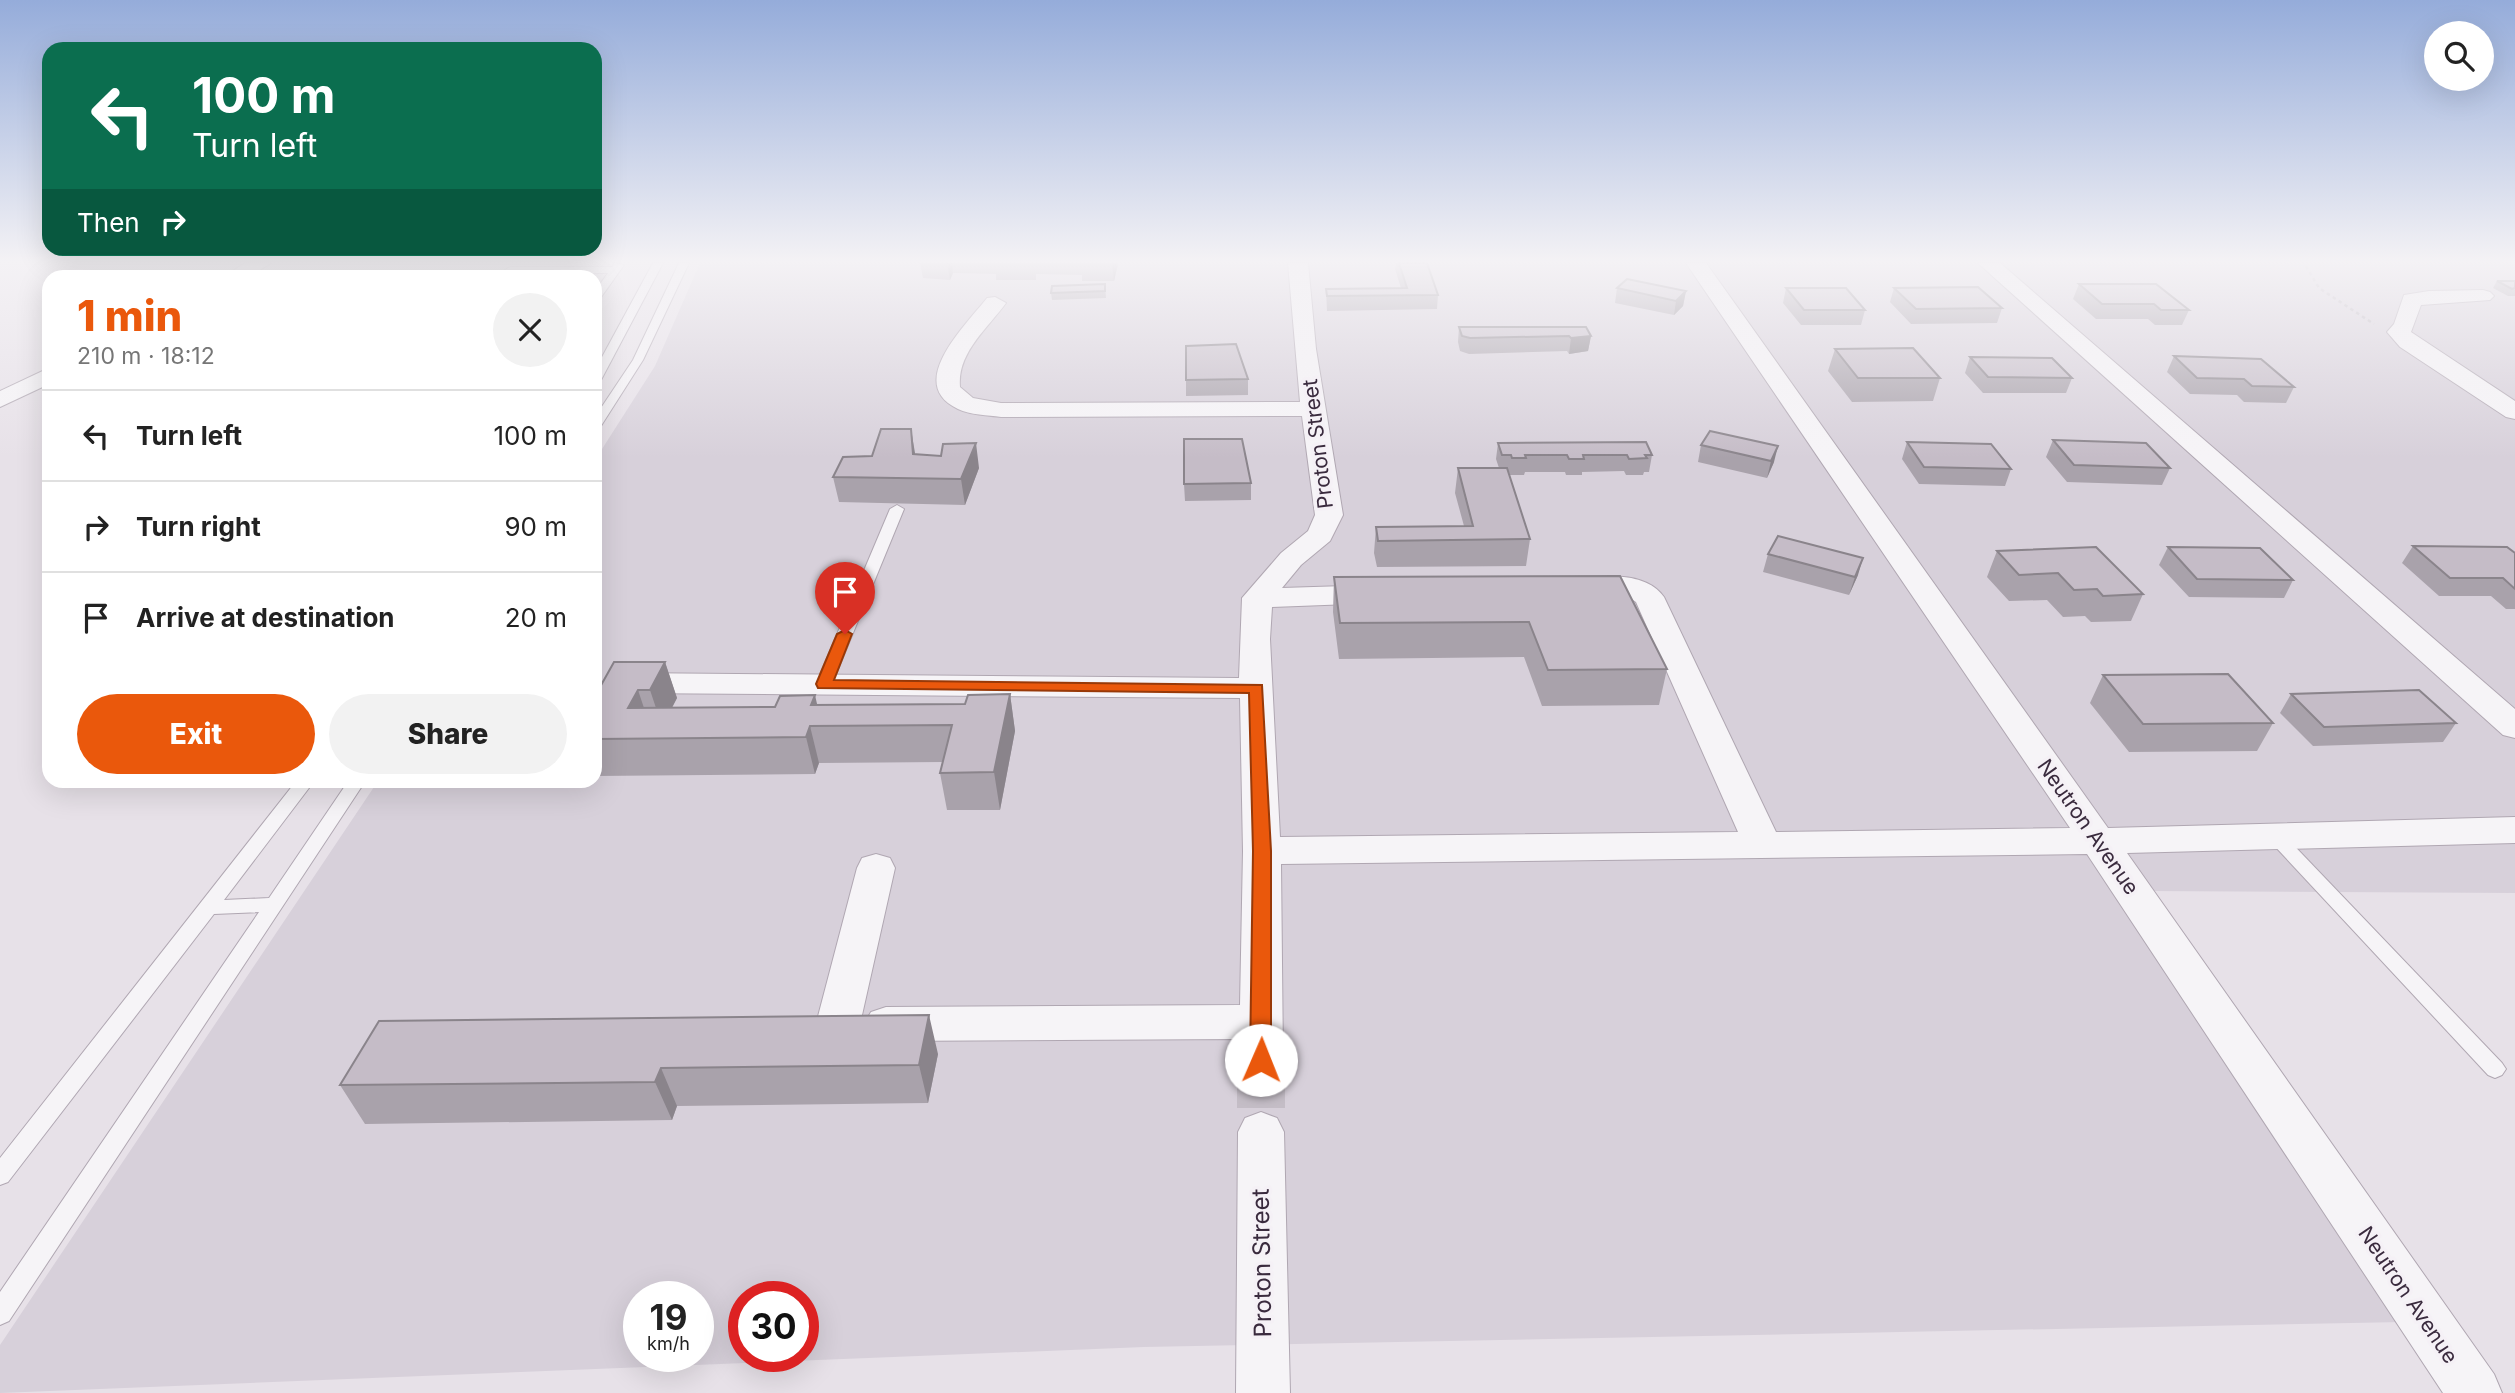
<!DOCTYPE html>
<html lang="en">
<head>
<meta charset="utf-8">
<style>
  :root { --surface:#fff; --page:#f2f2f2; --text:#222; --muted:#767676; --line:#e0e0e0; --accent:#ea580c }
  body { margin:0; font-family:Inter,sans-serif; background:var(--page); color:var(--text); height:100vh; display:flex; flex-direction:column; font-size:26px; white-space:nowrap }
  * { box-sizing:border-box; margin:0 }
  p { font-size:23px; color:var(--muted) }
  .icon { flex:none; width:38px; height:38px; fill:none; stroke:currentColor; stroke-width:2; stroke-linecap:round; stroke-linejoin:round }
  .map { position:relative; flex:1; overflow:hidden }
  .drawer { position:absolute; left:42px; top:270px; width:560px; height:518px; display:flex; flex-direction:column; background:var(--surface); border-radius:21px; box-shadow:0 7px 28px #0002 }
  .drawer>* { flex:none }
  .guide { position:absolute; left:42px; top:42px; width:560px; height:214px; border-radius:21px; box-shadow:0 7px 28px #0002; background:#0b6e4f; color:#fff; overflow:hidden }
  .tools { position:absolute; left:2424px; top:21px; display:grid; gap:14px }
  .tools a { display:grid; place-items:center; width:70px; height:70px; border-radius:50%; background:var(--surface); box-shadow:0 7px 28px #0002; font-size:35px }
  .speed { position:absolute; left:623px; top:1281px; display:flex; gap:14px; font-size:35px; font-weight:700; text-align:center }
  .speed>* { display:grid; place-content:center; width:91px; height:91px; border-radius:50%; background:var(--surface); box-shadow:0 7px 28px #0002; line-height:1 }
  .speed small { font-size:18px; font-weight:400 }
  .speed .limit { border:10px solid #d22; background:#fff; color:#111 }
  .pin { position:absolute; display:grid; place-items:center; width:60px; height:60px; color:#fff; margin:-72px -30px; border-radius:50% 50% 50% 0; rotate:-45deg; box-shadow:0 0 7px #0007 }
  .pin .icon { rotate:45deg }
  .me { position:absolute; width:77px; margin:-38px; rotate:1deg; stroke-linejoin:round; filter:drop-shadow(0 0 5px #0008) }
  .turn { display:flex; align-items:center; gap:24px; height:147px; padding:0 35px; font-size:32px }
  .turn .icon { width:91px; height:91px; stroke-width:2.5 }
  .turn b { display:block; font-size:49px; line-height:60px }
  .then { display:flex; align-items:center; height:66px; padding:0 35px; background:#0003; gap:14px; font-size:26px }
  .round { display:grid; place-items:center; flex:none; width:74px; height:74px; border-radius:37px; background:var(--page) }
  .head { display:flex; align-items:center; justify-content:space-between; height:119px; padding:0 35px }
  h1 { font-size:42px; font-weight:800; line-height:52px; color:var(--accent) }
  .action { display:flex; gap:14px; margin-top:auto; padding:14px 35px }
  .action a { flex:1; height:80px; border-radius:42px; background:var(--accent); color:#fff; font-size:28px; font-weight:800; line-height:80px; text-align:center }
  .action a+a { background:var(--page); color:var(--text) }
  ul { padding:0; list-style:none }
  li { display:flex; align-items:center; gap:21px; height:91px; padding:0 35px; border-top:2px solid var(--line) }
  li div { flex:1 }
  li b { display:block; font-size:26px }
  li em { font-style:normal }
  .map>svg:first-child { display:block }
  .built { fill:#d7d0da; fill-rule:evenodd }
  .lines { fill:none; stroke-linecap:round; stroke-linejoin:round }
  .minor-tunnel { stroke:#c4bdc6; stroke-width:48; stroke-dasharray:48 24; stroke-linecap:butt }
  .service-casing { stroke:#b0a7b2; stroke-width:2 }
  .minor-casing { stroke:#b0a7b2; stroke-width:2 }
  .path { stroke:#bab4bc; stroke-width:2.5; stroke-dasharray:3.5 3.5; stroke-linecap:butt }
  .service { fill:#f6f4f7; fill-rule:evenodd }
  .minor { fill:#f6f4f7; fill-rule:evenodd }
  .wall { fill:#a9a2ab }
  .shaded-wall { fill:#8a848b }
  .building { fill:#c5bcc7; stroke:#8a848b; stroke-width:2 }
  .route { fill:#ea580c; stroke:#983908; stroke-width:2 }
  .labels { text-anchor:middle; stroke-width:7; stroke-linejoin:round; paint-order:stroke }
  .street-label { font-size:21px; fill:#3a2b3e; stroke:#f5f1f6 }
  .near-street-label { font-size:24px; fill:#3a2b3e; stroke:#f5f1f6 }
</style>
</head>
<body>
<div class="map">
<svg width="2515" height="1393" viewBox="0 0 2515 1393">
  <rect width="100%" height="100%" fill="#e7e1e8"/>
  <path class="built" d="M700 263H2515V893L2145 891 2455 1321 1144 1347 0 1393V1345L378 781 595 780V460L655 366ZM639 1297H698V1356H639ZM744 1297H803V1356H744Z"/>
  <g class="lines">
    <path class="minor-tunnel" d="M1261 1060V1132"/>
    <defs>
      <path id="service" d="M615 263 624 265 599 300 595 301V291L608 273H510L505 270 510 267H613Z
        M653 263H663L601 380 595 383V370Z
        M679 263H689L643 360 599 429 595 430V417L633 360Z
        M897 505 904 509 832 684 824 689 818 687 816 684 890 509Z
        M297 780H315L224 900 269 898 349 780H366L9 1321 0 1325V1292L259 912 214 914 8 1182 0 1185V1158Z
        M2276 831 2282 833 2502 1063 2506 1069 2502 1075 2495 1078 2488 1075 2270 841 2267 837 2270 833Z"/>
      <path id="minor" d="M245 263H271L250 276H225Z
        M1288 263H1308L1316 349 1343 515 1330 541 1301 565 1282 588 1377 585 1388 588 1392 594 1388 600 1377 603 1272 607 1270 639 1280 837 1738 832 1636 602C1617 588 1592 600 1570 594L1566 588 1570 582C1599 575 1645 570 1664 597L1776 832 2070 828 1686 263H1706L2108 828 2515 817V843L2127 853 2494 1374 2502 1393H2443L2087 854 1281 864 1283 1060 1277 1073 1261 1078 1245 1073 1239 1060V1039L886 1041 871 1036 864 1024 871 1012 886 1007 1240 1005 1243 851 1240 698 626 693 614 690 610 683 614 676 626 673 1239 678 1242 598 1281 553 1308 531 1315 515 1302 416 1001 417C988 415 970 415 958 409 904 384 966 325 987 298L995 297 1006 303C987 329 957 353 960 387L973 398 1001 403 1300 402Z
        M1978 263H2000L2515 709V738L2503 735Z
        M2483 290 2490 292 2494 296 2490 300 2421 305 2411 332 2515 401V419L2506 417 2400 347 2387 332 2394 324 2404 295 2429 291Z
        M49 368V384L0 407V391Z
        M876 854 890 858 895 868 860 1024 853 1036 838 1041 823 1036 816 1024 857 868 862 858Z
        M1261 1112 1277 1118 1284 1132 1290 1393H1236L1238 1132 1245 1118Z"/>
    </defs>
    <use href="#service" class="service-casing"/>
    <use href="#minor" class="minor-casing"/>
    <path class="path" d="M2306 266 2319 288 2374 324"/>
    <use href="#service" class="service"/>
    <use href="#minor" class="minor"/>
  </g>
  <path class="wall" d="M920 263H1118V264L1114 281H1082V275L1036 274V280H996V274L953 273 950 280 923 278Z
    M1396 263H1427L1438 295 1437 309 1327 311 1326 289 1401 288 1395 269Z
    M2497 281H2515V296H2508L2493 288Z
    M1105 284 1106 298 1052 300 1051 293Z
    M2079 284 2189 310 2182 325H2155L2148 319H2096L2073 299Z
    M1617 288 1686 291 1683 306 1674 315 1615 303Z
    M1786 288 1865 310 1861 325H1801L1783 303Z
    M1894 288 2002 308 1997 323 1911 324 1890 302Z
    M1459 327 1591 336 1588 351 1569 354 1567 351 1469 354 1460 351 1458 342Z
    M1835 349 1940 378 1933 401 1852 402 1828 371Z
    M2174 356 2294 387 2286 403 2244 402 2237 395 2190 394 2167 372Z
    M1970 357 2072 378 2066 393H1983L1965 373Z
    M1248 379V395L1186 396V380Z
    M1710 431 1774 462 1767 478 1698 462 1701 445Z
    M2053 440 2170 468 2162 485 2067 482 2046 457Z
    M1907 442 2011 469 2005 486 1919 484 1902 459Z
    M1498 443 1652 455 1649 472H1644L1643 475H1626L1624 471 1582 472V475H1566L1565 472H1525L1524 475H1510L1509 472H1508L1530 539 1526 566 1377 567 1374 553 1376 527 1464 526 1455 493 1458 468H1499L1496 459Z
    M915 455 979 468 965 505 839 502 833 477Z
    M1251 483V500L1185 501 1184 484Z
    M2413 546 2515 553V609H2506L2491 596H2439L2402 563Z
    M2168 547 2293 580 2284 598 2189 597 2159 565Z
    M1997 551 2143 594 2131 621 2091 622 2085 616 2063 617 2047 600 2009 601 1987 577Z
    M1768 554 1858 575 1849 595 1763 572Z
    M1620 576 1667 669 1659 705 1542 706 1524 657 1339 659 1333 612 1334 577Z
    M665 662 677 698 672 708 965 704 1010 694 1015 731 1000 810H947L940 773 943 762 819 763 815 774 595 776V696Z
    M2103 675 2273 723 2257 751 2129 752 2090 703Z
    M2291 694 2456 723 2443 742 2313 746 2280 713Z
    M379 1021 938 1054 928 1103 677 1106 672 1120 365 1124 340 1085Z"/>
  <path class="shaded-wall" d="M947 263H952L953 273 950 280Z
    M1112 263 1118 264 1114 281Z
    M1686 291 1683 306 1674 315 1676 301Z
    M1591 336 1588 351 1569 354 1571 338Z
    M911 429 915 453 917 479 913 454Z
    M976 443 979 468 965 505 961 479Z
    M1778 446 1774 462 1767 478 1771 461Z
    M1863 558 1858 575 1849 595 1855 577Z
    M665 662 677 698 662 726 650 690Z
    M638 690 650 726 628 708Z
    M1010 694 1015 731 1000 810 994 772Z
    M815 695 822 726 811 705Z
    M810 726 819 763 815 774 806 737Z
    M929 1015 938 1054 928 1103 919 1065Z
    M661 1068 677 1106 672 1120 655 1082Z"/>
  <path class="building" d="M1399 263H1427L1438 295 1327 296 1326 289 1407 288Z
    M1627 279 1686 291 1676 301 1617 288Z
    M2497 281H2515V288L2512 289Z
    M1105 284V291L1051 293 1052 286Z
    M2079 284H2156L2189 310H2161L2154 304H2102Z
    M1978 287 2002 308 1916 309 1894 288Z
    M1786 288H1846L1865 310H1804Z
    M1459 327H1586L1591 336 1571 338 1569 336 1470 338 1462 336Z
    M1236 344 1248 379 1186 380V346Z
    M1913 348 1940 378H1858L1835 349Z
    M2174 356 2261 359 2294 387 2252 386 2244 379 2197 378Z
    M1970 357 2052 358 2072 378 1988 377Z
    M881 429H911L913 454 941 456 943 444 976 443 961 479 833 477 843 457 872 456Z
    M1710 431 1778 446 1771 461 1701 445Z
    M1184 439H1242L1251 483 1184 484Z
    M2053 440 2146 443 2170 468 2074 465Z
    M1646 442 1652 455H1645L1647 458 1629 459 1627 455H1583L1584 459H1569L1567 455H1525L1526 458H1512L1511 455H1502L1498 443Z
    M1907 442 1991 444 2011 469 1924 467Z
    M1458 468H1507L1530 539 1378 541 1376 527 1473 526Z
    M1778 536 1863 558 1855 577 1768 554Z
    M2413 546 2507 547 2515 553V589L2503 578H2450Z
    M2096 547 2143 594 2103 596 2097 589 2074 590 2058 573 2019 575 1997 551Z
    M2168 547 2260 548 2293 580 2197 579Z
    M1620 576 1667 669 1548 670 1529 622 1340 623 1334 577Z
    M614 662H665L650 690H638L628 708 775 707 780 696 815 695 811 705 965 704 968 695 1010 694 994 772 940 773 952 725 810 726 806 737 595 739V696Z
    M2228 674 2273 723 2143 724 2103 675Z
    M2419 690 2456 723 2324 727 2291 694Z
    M929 1015 919 1065 661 1068 655 1082 340 1085 379 1021Z"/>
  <linearGradient id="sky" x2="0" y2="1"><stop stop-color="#95acda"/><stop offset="0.57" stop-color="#f4f2f5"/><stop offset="1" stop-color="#f4f2f5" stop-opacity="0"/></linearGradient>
  <rect width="2515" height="458" fill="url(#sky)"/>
  <path class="route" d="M845 630 852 634 834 680 1262 685 1271 851V1060L1268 1066 1261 1068 1253 1066 1250 1060 1253 851 1249 693 818 688 816 684 837 634Z"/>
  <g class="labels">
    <g class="street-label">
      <text transform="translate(1318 444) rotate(-97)" y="7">Proton Street</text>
      <text transform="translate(2088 827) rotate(55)" y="7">Neutron Avenue</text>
      <text transform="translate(2408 1295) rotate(56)" y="7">Neutron Avenue</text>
    </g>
    <g class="near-street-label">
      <text transform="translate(1262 1263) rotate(-91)" y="8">Proton Street</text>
    </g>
  </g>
</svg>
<div class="tools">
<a><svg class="icon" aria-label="search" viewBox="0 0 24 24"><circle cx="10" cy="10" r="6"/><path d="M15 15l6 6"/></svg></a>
</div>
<div class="speed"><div>19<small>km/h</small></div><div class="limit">30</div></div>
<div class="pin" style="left:845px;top:634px;background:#d93025"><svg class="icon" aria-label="arrive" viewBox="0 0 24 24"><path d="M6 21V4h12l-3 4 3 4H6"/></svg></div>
<svg class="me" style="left:1261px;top:1060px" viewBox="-20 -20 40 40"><circle r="19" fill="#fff"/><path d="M0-13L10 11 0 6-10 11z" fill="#ea580c"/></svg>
<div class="guide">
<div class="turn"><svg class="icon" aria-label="left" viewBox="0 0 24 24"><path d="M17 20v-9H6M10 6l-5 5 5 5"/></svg><div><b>100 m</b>Turn left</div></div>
<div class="then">Then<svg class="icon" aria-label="right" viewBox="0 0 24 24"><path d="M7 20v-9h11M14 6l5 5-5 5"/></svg></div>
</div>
<section class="drawer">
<div class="head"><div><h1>1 min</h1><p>210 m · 18:12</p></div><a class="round"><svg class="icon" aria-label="close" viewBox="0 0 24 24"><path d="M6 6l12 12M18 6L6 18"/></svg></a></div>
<ul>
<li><svg class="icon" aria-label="left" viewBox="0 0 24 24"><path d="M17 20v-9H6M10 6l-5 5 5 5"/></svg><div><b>Turn left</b></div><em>100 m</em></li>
<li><svg class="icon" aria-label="right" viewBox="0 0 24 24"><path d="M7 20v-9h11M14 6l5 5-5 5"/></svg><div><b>Turn right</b></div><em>90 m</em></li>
<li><svg class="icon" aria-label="arrive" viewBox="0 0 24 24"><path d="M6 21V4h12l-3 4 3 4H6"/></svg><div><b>Arrive at destination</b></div><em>20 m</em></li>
</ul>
<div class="action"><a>Exit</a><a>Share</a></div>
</section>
</div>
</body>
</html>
